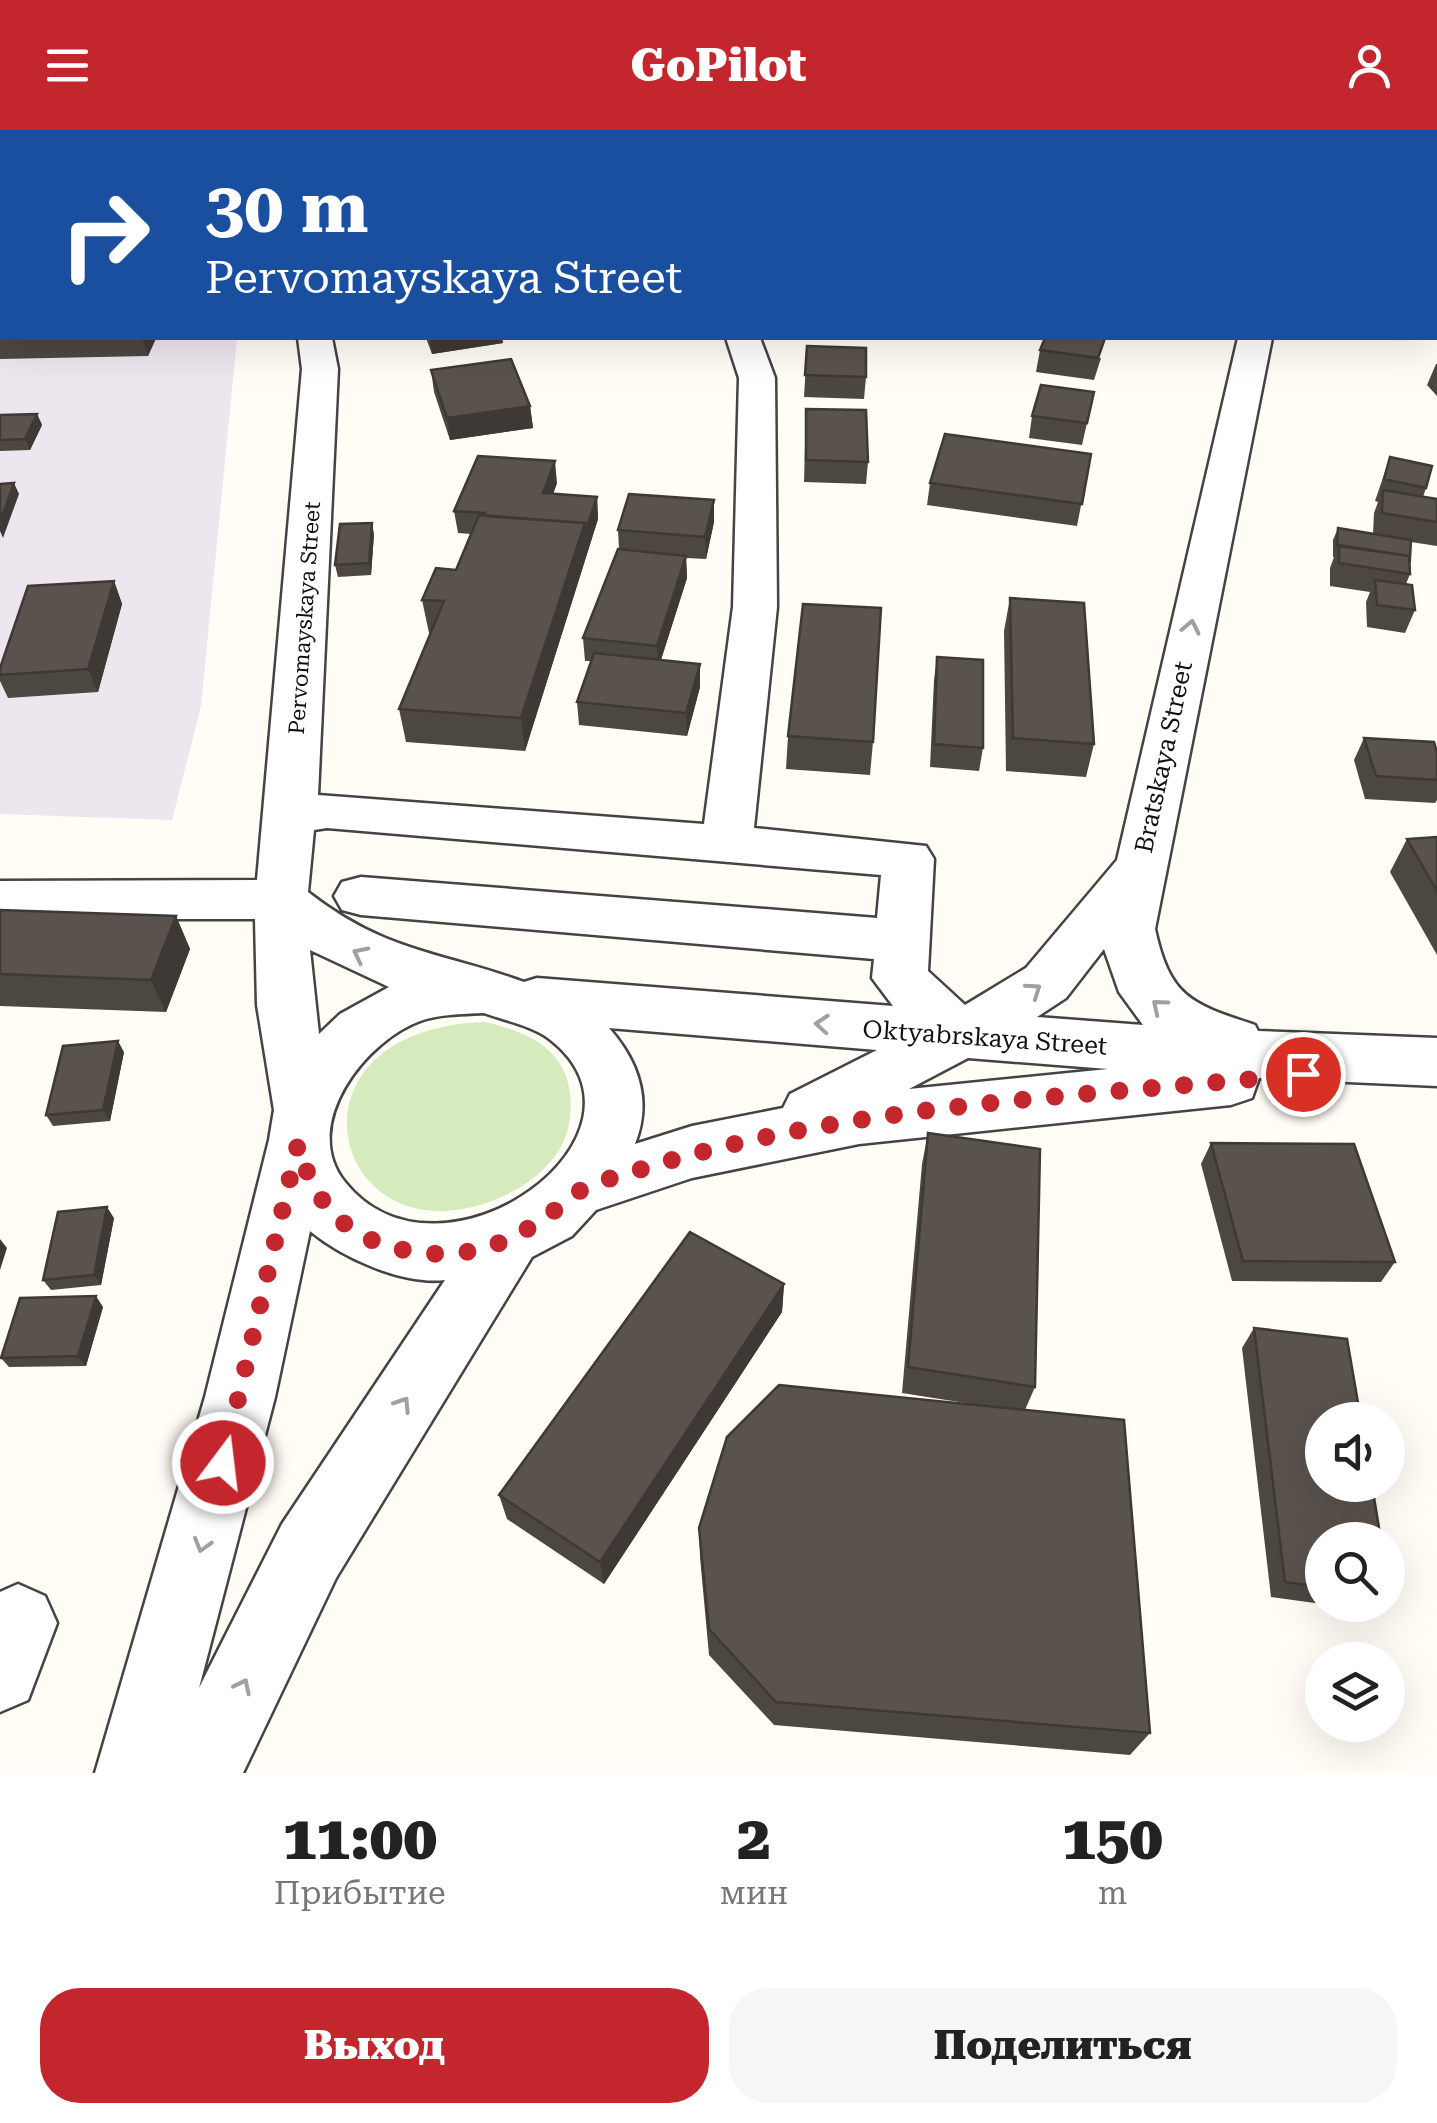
<!DOCTYPE html>
<html lang="ru">
<head>
<meta charset="utf-8">
<style>
  :root { --surface:#fff; --page:#f6f6f6; --text:#222; --muted:#767676; --accent:#c4262e }
  body { margin:0; font-family:"Roboto Serif",serif; background:var(--page); color:var(--text); height:100vh; display:flex; flex-direction:column; font-size:38px; white-space:nowrap }
  * { box-sizing:border-box; margin:0 }
  p { font-size:32px; color:var(--muted) }
  .icon { flex:none; width:55px; height:55px; fill:none; stroke:currentColor; stroke-width:2; stroke-linecap:round; stroke-linejoin:round }
  .map { position:relative; height:1643px; overflow:hidden }
  .panel { display:flex; flex-direction:column; background:var(--surface); flex:1 }
  .panel>* { flex:none }
  .top-card { position:absolute; left:0px; top:0px; width:1438px; height:210px; box-shadow:0 10px 40px #0002; background:#1a4fa0; color:#fff; overflow:hidden }
  .controls { position:absolute; left:1305px; top:1272px; display:grid; gap:20px }
  .controls a { display:grid; place-items:center; width:100px; height:100px; border-radius:50%; background:var(--surface); box-shadow:0 10px 40px #0002; font-size:50px }
  .pin { position:absolute; display:grid; place-items:center; width:85px; height:85px; color:#fff; margin:-42px; border:5px solid #fff; border-radius:50%; box-shadow:0 2px 10px #0007 }
  .me { position:absolute; width:110px; margin:-55px; rotate:15deg; stroke-linejoin:round; filter:drop-shadow(0 0 8px #0008) }
  .turn { display:flex; align-items:center; gap:35px; height:210px; padding:0 40px; font-size:45px }
  .turn .icon { width:130px; height:130px; stroke-width:2.5 }
  .turn b { display:block; font-size:70px; line-height:85px }
  .eta { display:flex; justify-content:space-evenly; align-items:center; height:170px; text-align:center }
  .eta b { font-size:60px; font-weight:800; line-height:70px }
  .action { display:flex; gap:20px; margin-top:auto; padding:20px 40px }
  .action a { flex:1; height:115px; border-radius:40px; background:var(--accent); color:#fff; font-size:40px; font-weight:800; line-height:115px; text-align:center }
  .action a+a { background:var(--page); color:var(--text) }
  header { display:flex; justify-content:space-between; align-items:center; height:130px; padding:0 40px; background:var(--accent); color:#fff; font-size:45px; font-weight:800 }
  .map>svg:first-child { display:block }
  .industrial { fill:#eee6ef }
  .green { fill:#d5ebbd }
  .lines { fill:none; stroke-linecap:round; stroke-linejoin:round }
  .minor-casing { stroke:#444; stroke-width:5 }
  .minor { fill:#fff; fill-rule:evenodd }
  .wall { fill:#4d4742 }
  .shaded-wall { fill:#3f3936 }
  .building { fill:#5a524d; stroke:#3f3936; stroke-width:2.5 }
  .oneway { stroke:#a0a0a0 }
  .route { stroke:#c4262e; stroke-width:18; stroke-dasharray:0 32.4 }
  .labels { text-anchor:middle; stroke-width:10; stroke-linejoin:round; paint-order:stroke }
  .far-street-label { font-size:22px; fill:#111; stroke:#fff }
  .street-label { font-size:25px; fill:#111; stroke:#fff }
</style>
</head>
<body>
<header><svg class="icon" aria-label="menu" viewBox="0 0 24 24"><path d="M4 6h16M4 12h16M4 18h16"/></svg>GoPilot<svg class="icon" aria-label="person" viewBox="0 0 24 24"><circle cx="12" cy="8" r="4"/><path d="M4 21q1-7 8-7t8 7"/></svg></header>
<div class="map">
<svg width="1437" height="1643" viewBox="0 0 1437 1643">
  <rect width="100%" height="100%" fill="#fffdf5"/>
  <path class="industrial" d="M0 0 175 2H2V208H237L201 576 172 690 0 684Z"/>
  <path class="green" d="M485 892C542 905 579 930 569 994 564 1026 533 1053 506 1065 334 1145 266 899 485 892Z"/>
  <g class="lines">
    <defs>
      <path id="minor" d="M197 0H225L227 2H199Z
        M298 208H332L338 239 318 665 704 694 733 477 739 248 726 208H760L775 248 777 477 754 698 926 716 934 729 928 841 965 875 1026 838 1117 730 1238 208H1272L1155 799C1170 868 1192 874 1255 895L1258 901 1437 908V956L1259 948 1252 968 1231 975 859 1014 692 1048 596 1080 572 1106 532 1127 336 1448 243 1643H95L205 1267 269 1010 274 980 257 875 255 789H0V751L257 750 302 239ZM327 698 881 745 877 788 361 747 342 752 334 766 342 780 361 785 874 829 872 848 893 876 537 848 524 852C439 821 386 823 308 762L314 700ZM1104 819 1119 862 1143 895 1037 887 1066 868ZM310 820 389 857 340 884 319 904ZM484 883C503 890 532 896 548 908 675 1003 441 1172 345 1052 299 995 366 909 423 890 442 884 464 884 484 883ZM609 898 877 920 790 964 783 978 692 996 635 1014C652 971 639 932 609 898ZM968 928 1108 939 909 959ZM310 1101C343 1128 402 1155 445 1150L282 1394 199 1558 275 1267Z
        M18 1454 45 1466 57 1493 28 1570 0 1582V1462Z"/>
    </defs>
    <use href="#minor" class="minor-casing"/>
    <use href="#minor" class="minor"/>
  </g>
  <path class="wall" d="M368 0H438L436 2H368Z
    M514 0H569L568 2H514Z
    M595 0H646L645 2H595Z
    M675 0H711V2H675Z
    M757 0H800L799 2H757Z
    M1375 0H1426L1427 2H1374Z
    M1435 74H1437V109H1435Z
    M0 118H2V208H195L156 209 148 226 0 229Z
    M1435 125 1437 126V181H1435Z
    M426 208H502L503 213 432 224Z
    M807 216 866 247 864 269 804 267Z
    M1040 220 1101 228 1094 250 1036 242Z
    M1436 234H1437V266L1427 255Z
    M431 240 530 276 533 298 450 310 434 262Z
    M1094 262 1082 315 1029 308 1032 286Z
    M806 279 868 332 866 354 804 352Z
    M37 284 42 295 30 320 0 321V285Z
    M1091 324 1077 396 927 375 930 353Z
    M1390 327 1426 358 1423 367 1437 369V416L1411 412 1410 444 1406 454 1415 480 1405 503 1367 497 1366 472 1370 462 1330 456V438L1334 427H1333V410L1338 398 1373 404 1374 383 1378 372 1375 371Z
    M557 353 553 364 597 367 598 389 525 621 406 612 399 579 431 503H429L422 470 456 440 471 404 458 403 454 381Z
    M714 370V392L706 429 686 428 687 448 661 530 700 557 687 606 579 595 577 572 591 531H585L583 508 619 419 618 400Z
    M374 404 371 445 338 447 335 435Z
    M114 451 122 474 98 562 8 568 0 551V545Z
    M1010 468 1094 614 1086 647 1006 641 1004 501Z
    M937 527 983 618 979 641 930 637 934 550Z
    M788 606 873 612 870 645 786 639Z
    M1364 608 1437 622V670L1435 673 1365 669 1354 630Z
    M1437 707V825L1390 742 1407 709Z
    M0 780 176 786 190 819 166 882 0 876Z
    M124 922 110 991 53 996 46 985Z
    M928 1003 1035 1257 1025 1280 1150 1603 1130 1625 774 1595 709 1525 700 1427 699 1398 978 1275 902 1263 922 1034Z
    M1211 1013 1395 1132 1381 1152 1232 1151 1201 1034Z
    M114 1088 101 1155 51 1160 43 1150Z
    M784 1154 782 1182 604 1454 507 1389 499 1365Z
    M103 1177 86 1236 9 1237 1 1228Z
    M1254 1198 1322 1410V1474L1271 1467 1242 1218Z
    M1330 1475H1380L1374 1481Z"/>
  <path class="shaded-wall" d="M0 0H10L11 2H2V34L0 35Z
    M20 0H98L80 2H21Z
    M142 208H155L148 226Z
    M430 208H502L503 213 432 224Z
    M530 276 533 298 450 310 447 288Z
    M37 284 42 295 30 320 25 309Z
    M555 331 557 353 545 386 543 363Z
    M14 353 19 364 3 408 0 401V392Z
    M597 367 598 389 525 621 521 588 585 393Z
    M714 370V392L706 429 705 407Z
    M372 393 374 404 371 445 369 433Z
    M686 426 687 448 658 539 657 516Z
    M114 451 122 474 98 562 88 539Z
    M700 534V557L687 606 686 583Z
    M176 786 190 819 166 882 151 850Z
    M118 911 124 922 110 991 103 980Z
    M107 1077 114 1088 101 1155 94 1145Z
    M0 1109 7 1118 0 1140Z
    M784 1154 782 1182 604 1454 600 1432Z
    M96 1166 103 1177 86 1236 78 1226Z"/>
  <path class="building" d="M43 0H98V2H43Z
    M471 0H495L494 2H470Z
    M820 0H853L852 2H819Z
    M968 0H1001V2H968Z
    M1128 0H1150L1167 2H1127Z
    M1393 0H1426L1427 2Z
    M0 74H2V88H0Z
    M1435 125 1437 126V145L1435 144Z
    M0 132H2V191H0Z
    M1045 208H1105L1098 228 1040 220Z
    M807 216 866 218V247L805 245Z
    M511 229 530 276 447 288 431 240Z
    M1041 255 1094 262 1087 293 1032 286Z
    M806 279 866 280 868 332 806 330Z
    M37 284 25 309 0 310V285Z
    M945 304 1091 324 1082 374 930 353Z
    M478 326 555 331 543 363 597 367 585 402V393L484 386 485 383 454 381Z
    M1390 327 1432 336 1426 358 1384 349Z
    M14 353 0 392V354Z
    M1383 360 1437 369V392L1382 383Z
    M629 364 714 370 705 407 618 400Z
    M479 385 585 393 521 588 399 579 444 471 422 470 436 438 456 440Z
    M372 393 369 433 335 435 340 394Z
    M1338 398 1411 410 1410 428 1409 426 1337 416Z
    M1339 415 1409 426 1410 444 1339 433Z
    M618 419 686 426 657 516 583 508Z
    M1375 450 1412 455 1415 480 1377 475Z
    M114 451 88 539 0 545V538L28 456Z
    M1010 468 1084 473 1094 614 1013 608Z
    M803 474 881 478 873 612 788 606Z
    M594 523 700 534 686 583 577 572Z
    M937 527 983 530V618L934 614Z
    M1364 608 1434 612 1437 622V650L1376 646Z
    M1437 707V761L1407 709Z
    M0 780 176 786 151 850 0 844Z
    M118 911 103 980 46 985 63 916Z
    M928 1003 1040 1019 1035 1257 908 1237Z
    M1211 1013 1354 1014 1395 1132 1243 1131Z
    M107 1077 94 1145 43 1150 58 1082Z
    M690 1102 784 1154 600 1432 499 1365Z
    M96 1166 78 1226 1 1228 20 1168Z
    M1254 1198 1347 1209 1361 1290H1322V1355H1372L1381 1410H1322V1457L1285 1452Z
    M779 1255 1124 1290 1150 1603 776 1572 709 1499 699 1398 727 1307Z"/>
  <defs><path id="oneway-chevron" d="M-2-3.5L2.5 0L-2 3.5" fill="none" stroke-width="1.6" stroke-linecap="round" stroke-linejoin="round" transform="scale(2.5)"/></defs>
  <g class="oneway">
    <use href="#oneway-chevron" transform="translate(1191 497) rotate(-78)"/>
    <use href="#oneway-chevron" transform="translate(360 824) rotate(-153)"/>
    <use href="#oneway-chevron" transform="translate(1034 860) rotate(-35)"/>
    <use href="#oneway-chevron" transform="translate(1159 876) rotate(-140)"/>
    <use href="#oneway-chevron" transform="translate(822 894) rotate(-175)"/>
    <use href="#oneway-chevron" transform="translate(403 1274) rotate(-57)"/>
    <use href="#oneway-chevron" transform="translate(202 1415) rotate(106)"/>
    <use href="#oneway-chevron" transform="translate(243 1556) rotate(-64)"/>
  </g>
  <g class="lines">
    <path class="route" d="M223 1333 298 1014C315 1081 354 1116 425 1123 492 1129 532 1099 581 1060 591 1052 610 1049 623 1045 842 973 1075 968 1303 944"/>
  </g>
  <g class="labels">
    <g class="far-street-label">
      <text transform="translate(304 488) rotate(-86)" y="8">Pervomayskaya Street</text>
    </g>
    <g class="street-label">
      <text transform="translate(1163 627) rotate(-78)" y="9">Bratskaya Street</text>
      <text transform="translate(985 907) rotate(4)" y="9">Oktyabrskaya Street</text>
    </g>
  </g>
</svg>
<div class="controls">
<a><svg class="icon" aria-label="sound" viewBox="0 0 24 24"><path d="M4 9h4l5-4v14l-5-4H4zM17 9q2 3 0 6"/></svg></a>
<a><svg class="icon" aria-label="search" viewBox="0 0 24 24"><circle cx="10" cy="10" r="6"/><path d="M15 15l6 6"/></svg></a>
<a><svg class="icon" aria-label="layers" viewBox="0 0 24 24"><path d="M12 4l9 5-9 5-9-5zM3 14l9 5 9-5"/></svg></a>
</div>
<div class="pin" style="left:1303px;top:944px;background:#d93025"><svg class="icon" aria-label="arrive" viewBox="0 0 24 24"><path d="M6 21V4h12l-3 4 3 4H6"/></svg></div>
<svg class="me" style="left:223px;top:1333px" viewBox="-20 -20 40 40"><circle r="17" fill="#c4262e" stroke="#fff" stroke-width="3"/><path d="M0-11L8 9 0 5-8 9z" fill="#fff"/></svg>
<div class="top-card">
<div class="turn"><svg class="icon" aria-label="right" viewBox="0 0 24 24"><path d="M7 20v-9h11M14 6l5 5-5 5"/></svg><div><b>30 m</b>Pervomayskaya Street</div></div>
</div>
</div>
<section class="panel">
<div class="eta">
<div><b>11:00</b><p>Прибытие</p></div>
<div><b>2</b><p>мин</p></div>
<div><b>150</b><p>m</p></div>
</div>
<div class="action"><a>Выход</a><a>Поделиться</a></div>
</section>
</body>
</html>
